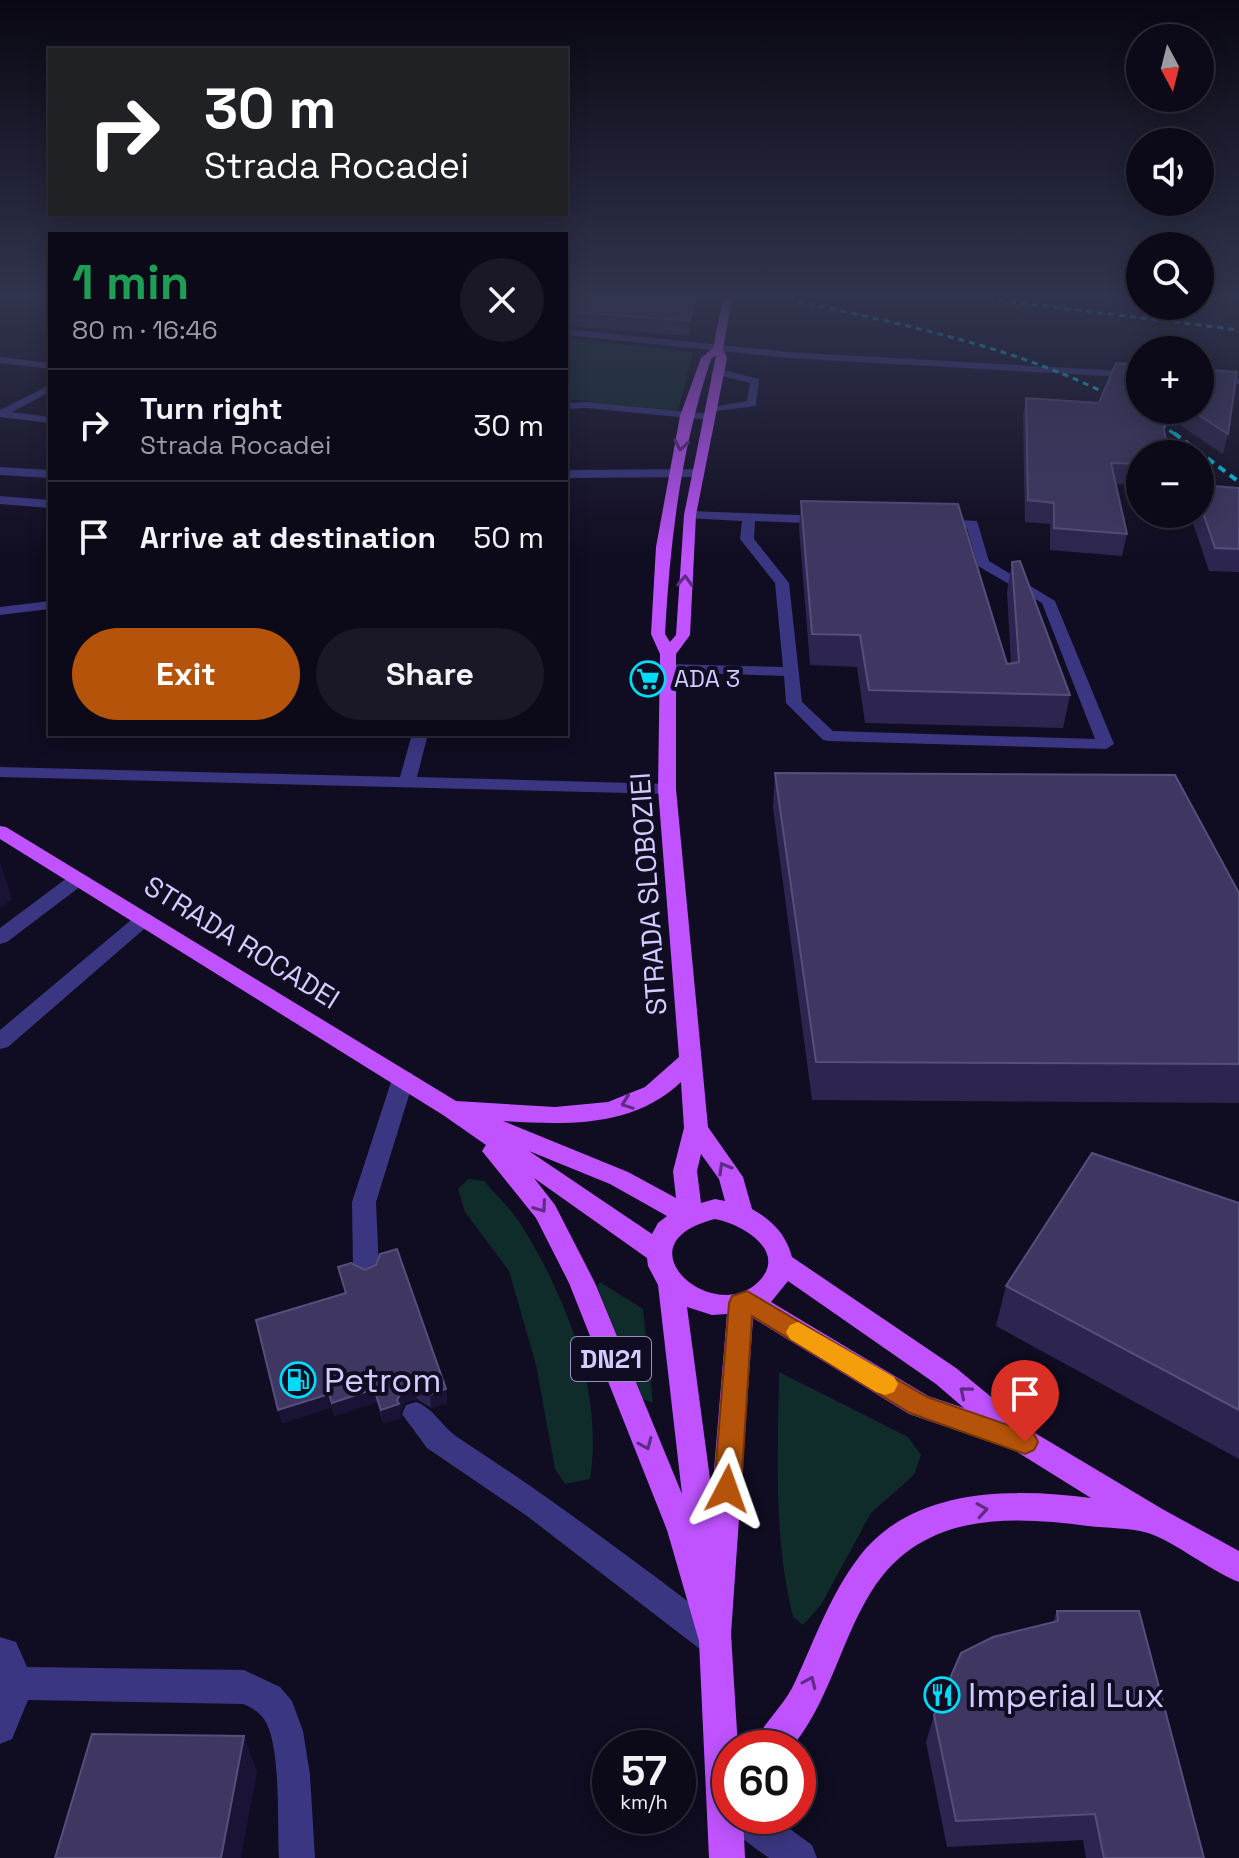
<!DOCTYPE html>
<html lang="en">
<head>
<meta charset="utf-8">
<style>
  :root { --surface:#0c0919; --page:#1a1726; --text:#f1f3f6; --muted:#9a9aa2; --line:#2c2a38; --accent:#b45309 }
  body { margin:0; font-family:"Space Grotesk",sans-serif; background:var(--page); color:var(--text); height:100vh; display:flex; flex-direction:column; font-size:30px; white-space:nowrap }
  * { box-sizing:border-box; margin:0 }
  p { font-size:26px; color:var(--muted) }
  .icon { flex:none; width:44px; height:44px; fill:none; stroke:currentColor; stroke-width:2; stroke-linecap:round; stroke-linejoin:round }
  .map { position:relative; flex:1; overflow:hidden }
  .side { position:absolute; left:48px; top:232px; width:520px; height:504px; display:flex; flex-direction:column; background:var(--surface); border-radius:0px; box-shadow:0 4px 20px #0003,0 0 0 2px var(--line) }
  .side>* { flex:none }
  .banner { position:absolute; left:48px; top:48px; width:520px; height:168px; border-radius:0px; box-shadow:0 4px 20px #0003,0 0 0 2px var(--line); background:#202124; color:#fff; overflow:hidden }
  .needle { width:52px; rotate:173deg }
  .buttons { position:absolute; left:1126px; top:24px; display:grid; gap:16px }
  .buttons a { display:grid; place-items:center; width:88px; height:88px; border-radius:50%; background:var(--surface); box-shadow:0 4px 20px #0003,0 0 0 2px var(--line); font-size:40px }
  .speed { position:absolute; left:592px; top:1730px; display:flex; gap:16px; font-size:40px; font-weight:700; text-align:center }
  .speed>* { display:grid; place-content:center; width:104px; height:104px; border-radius:50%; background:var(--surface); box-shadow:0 4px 20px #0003,0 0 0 2px var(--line); line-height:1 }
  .speed small { font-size:20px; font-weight:400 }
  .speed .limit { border:12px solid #d22; background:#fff; color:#111 }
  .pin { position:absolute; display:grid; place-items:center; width:68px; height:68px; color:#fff; margin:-82px -34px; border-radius:50% 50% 50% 0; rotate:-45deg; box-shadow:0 0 8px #0007 }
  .pin .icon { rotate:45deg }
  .me { position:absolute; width:88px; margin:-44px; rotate:4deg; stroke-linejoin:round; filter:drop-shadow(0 0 6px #0008) }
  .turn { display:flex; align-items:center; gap:28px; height:168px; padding:0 24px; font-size:36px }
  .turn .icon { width:104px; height:104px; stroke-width:2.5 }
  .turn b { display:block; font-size:56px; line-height:68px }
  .round { display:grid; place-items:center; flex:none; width:84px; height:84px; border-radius:42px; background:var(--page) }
  .headline { display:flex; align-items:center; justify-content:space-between; height:136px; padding:0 24px }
  h1 { font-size:48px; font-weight:800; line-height:60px; color:#1e9e55 }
  .cta { display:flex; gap:16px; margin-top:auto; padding:16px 24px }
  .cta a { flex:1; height:92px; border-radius:48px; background:var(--accent); color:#fff; font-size:32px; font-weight:800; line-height:92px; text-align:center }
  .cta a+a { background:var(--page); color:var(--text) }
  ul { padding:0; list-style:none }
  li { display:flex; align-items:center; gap:24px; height:112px; padding:0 24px; border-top:2px solid var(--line) }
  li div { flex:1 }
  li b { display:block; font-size:30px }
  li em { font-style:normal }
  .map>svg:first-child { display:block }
  .green { fill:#0f2b2a }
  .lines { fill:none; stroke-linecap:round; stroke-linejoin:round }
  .minor { fill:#3a3681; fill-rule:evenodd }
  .major { fill:#c053ff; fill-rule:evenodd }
  .rail-far1 { stroke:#00dcf7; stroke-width:3; stroke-dasharray:6 5; stroke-linecap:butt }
  .rail { stroke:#00dcf7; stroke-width:4; stroke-dasharray:8 6; stroke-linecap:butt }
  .wall { fill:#2d254f }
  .shaded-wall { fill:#1a1335 }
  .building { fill:#3f3762; stroke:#564e7b; stroke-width:2 }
  .oneway { stroke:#5f2c85 }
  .route { fill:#b45309; stroke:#753606; stroke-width:2 }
  .slow { fill:#f59e0b }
  .labels { text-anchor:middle; stroke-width:8; stroke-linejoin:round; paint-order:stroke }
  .far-poi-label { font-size:24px; fill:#d3ccff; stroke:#100c21; text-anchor:start }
  .shield { fill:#100c21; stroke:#9892bc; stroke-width:2 }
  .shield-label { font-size:26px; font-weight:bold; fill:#d3ccff }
  .street-label { font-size:28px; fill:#d3ccff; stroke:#100c21 }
  .near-poi-label { font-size:34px; fill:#d3ccff; stroke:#100c21; text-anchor:start }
</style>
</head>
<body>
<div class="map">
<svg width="1239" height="1858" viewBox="0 0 1239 1858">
  <rect width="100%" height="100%" fill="#100c21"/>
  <path class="green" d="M566 338 693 352 678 411 566 399Z
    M468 1179 484 1181C496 1195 510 1208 520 1223 566 1296 604 1392 590 1479L565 1484 555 1469 536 1365 509 1271 465 1212 458 1189Z
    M600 1282 643 1309 653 1403 638 1397 597 1286Z
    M779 1372 908 1437 921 1455 914 1475 871 1513 821 1605 803 1625 793 1617C773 1537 778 1454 779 1372Z"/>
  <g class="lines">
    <path class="minor" d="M566 329 788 352 1140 372V378L788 358 566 335Z
      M0 357 50 363V369L0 363Z
      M719 369 759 379 756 406 707 412V408L747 401 750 383 715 374V370Z
      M1200 375 1239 378V384L1200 381Z
      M50 385V392L12 412 50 417V423L0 417V410Z
      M587 402 709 414 715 417 709 420 587 408 566 409V403Z
      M0 467 50 470V478L0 475Z
      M566 470 697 469 703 473 697 477 566 478Z
      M0 496 50 500V508L0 504Z
      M690 511 826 516 832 520 826 524 755 521 754 539 789 583 802 702 833 731 1095 739 1042 603 978 566 967 528 938 527 932 523 938 519 977 521 989 561 1055 601 1114 744 1106 749 829 741 823 740 786 703 784 676 663 672V666L668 664 783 667 775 583 740 539 742 521 685 518 684 515Z
      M50 601V609L0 615V607Z
      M412 734H428L417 777 667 784 676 789 667 794 0 777V767L400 777Z
      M78 873 88 879 85 883 7 942 0 944V928L71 875Z
      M144 913 151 915 154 919 151 923 8 1047 0 1049V1030L137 915Z
      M403 1071 411 1073 414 1079 376 1202 379 1270 375 1277 366 1280 357 1277 353 1270 352 1202 392 1079 395 1073Z
      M416 1402C433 1408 442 1426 457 1437 550 1497 639 1564 727 1631L732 1642 727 1653 716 1658 705 1653 527 1516 427 1448 402 1414 406 1405Z
      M0 1637 16 1642 27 1667 244 1670 280 1687 292 1701 303 1731 310 1775 315 1858H279C277 1823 281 1755 267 1724 261 1713 253 1708 243 1704L28 1700 12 1739 0 1744Z
      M729 1803 730 1816H772L812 1845 817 1858H769L729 1829 724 1816Z"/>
    <path class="major" d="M723 299H732L723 349 727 358 696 515 690 635 676 654V789L708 1127 743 1177 752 1209C772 1220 786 1234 792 1257L956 1368 1035 1433 1164 1510 1239 1551V1582C1210 1571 1174 1541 1148 1533 1131 1528 1107 1528 1088 1526 1006 1515 920 1513 871 1592 840 1642 829 1703 791 1748H752C762 1723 784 1707 795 1682 815 1639 830 1595 859 1557 912 1487 1013 1488 1091 1498L1014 1450 909 1414 753 1318 731 1634 738 1748H730V1816H743L745 1858H709L699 1641 667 1530 569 1283 536 1218 482 1151 486 1145 443 1115 0 839V826L6 827 456 1101 555 1107 608 1102 645 1087 679 1057 658 789 660 654 651 634 656 547 680 416 701 358 713 348ZM716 355 684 515 676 635 670 642 665 634C670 540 681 449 711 359ZM681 1082 684 1128 673 1171 676 1198 628 1172 503 1121C565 1125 633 1128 681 1082ZM529 1151 610 1184 667 1216 658 1223 652 1234ZM701 1154 719 1179 725 1201 715 1199 701 1203 697 1171ZM534 1178 647 1258 648 1266 658 1285 682 1494 595 1283 555 1205ZM715 1219C743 1224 791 1253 756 1284 710 1324 618 1243 715 1219ZM788 1281 936 1384 964 1408 928 1396 771 1302ZM687 1307 712 1315 727 1314 712 1494Z"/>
    <path class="rail-far1" d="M787 299C922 329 1061 354 1176 435
      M988 299 1239 330"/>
    <path class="rail" d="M1174 433 1239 482"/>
  </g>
  <path class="wall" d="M566 299H698V307L689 336 566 326Z
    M1026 398 1140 410H1200L1228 434 1223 454 1160 412 1140 454V485L1115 484 1127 534 1122 556 1050 550V524L1025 522 1023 417Z
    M1200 485 1239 488V572L1209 571 1190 514H1200Z
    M801 501 1007 664H1011L1007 592 1012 562 1070 695 1063 728 865 723 857 667 810 665 799 529Z
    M775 773 1239 893V1103L812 1100 773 808Z
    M1239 1203V1459L996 1326 1006 1286Z
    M338 1267 446 1389 447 1403 431 1408 417 1399 405 1402 400 1412 401 1418 383 1423 377 1402 334 1416 332 1407 282 1423 256 1320 345 1294Z
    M1057 1611 1204 1858H1086L1083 1840 947 1847 926 1742 934 1715 1053 1622Z"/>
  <path class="shaded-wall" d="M696 299H698V307L689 336V321Z
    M0 862 12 899 0 908Z
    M415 1386 417 1399 405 1402 400 1412 401 1418 383 1423 381 1410 397 1400 403 1389Z
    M374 1389 377 1402 334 1416 332 1403Z
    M446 1389 447 1403 431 1408 430 1395Z
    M329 1394 332 1407 282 1423 278 1410Z
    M244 1736 257 1772 241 1858H221Z"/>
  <path class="building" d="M566 299H696L689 321 566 311Z
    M1116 363 1140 365V410H1160L1169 454H1140V464L1111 463 1127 534 1054 528V503L1028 500 1026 398 1099 403Z
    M1200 369 1237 372 1228 434 1191 410H1200Z
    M1200 485 1239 488V549L1215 548 1200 504Z
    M801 501 958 504 1007 664 1019 662 1012 562 1020 561 1070 695 869 690 860 635 812 634Z
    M775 773 1175 775 1239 893V1064L816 1062Z
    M1092 1153 1239 1203V1410L1006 1286Z
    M397 1249 446 1389 430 1395 415 1386 403 1389 397 1400 399 1404 381 1410 374 1389 332 1403 329 1394 278 1410 256 1320 346 1293 338 1267 351 1263 365 1270 376 1265 380 1254Z
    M1057 1611H1139L1204 1858H1104L1095 1814 956 1821 934 1715 961 1653 993 1637 1058 1621Z
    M92 1734 244 1736 221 1858H55Z"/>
  <defs><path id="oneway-chevron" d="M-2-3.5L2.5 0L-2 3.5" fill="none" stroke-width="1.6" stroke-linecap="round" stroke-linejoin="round" transform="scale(2)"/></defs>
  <g class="oneway">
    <use href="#oneway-chevron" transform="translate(681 445) rotate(100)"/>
    <use href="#oneway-chevron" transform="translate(685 581) rotate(-88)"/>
    <use href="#oneway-chevron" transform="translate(627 1103) rotate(160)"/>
    <use href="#oneway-chevron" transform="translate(724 1168) rotate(-120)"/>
    <use href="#oneway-chevron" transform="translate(541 1207) rotate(55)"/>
    <use href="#oneway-chevron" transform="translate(965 1392) rotate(-140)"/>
    <use href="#oneway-chevron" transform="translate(646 1444) rotate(67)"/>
    <use href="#oneway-chevron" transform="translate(982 1510) rotate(-9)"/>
    <use href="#oneway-chevron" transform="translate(810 1682) rotate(-66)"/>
  </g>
  <linearGradient id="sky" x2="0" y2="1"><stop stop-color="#090712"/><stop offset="0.53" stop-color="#31344e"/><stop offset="1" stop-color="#31344e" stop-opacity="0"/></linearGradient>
  <rect width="1239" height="559" fill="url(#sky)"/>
  <path class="route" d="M747 1291 927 1397 1034 1434 1038 1442 1034 1450 1025 1454 910 1413 752 1316 741 1489 737 1498 727 1501 718 1498 714 1489 729 1303 732 1296Z"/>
  <path class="slow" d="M798 1322 894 1377 898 1384 894 1392 885 1395 876 1392 790 1339 786 1332 790 1325Z"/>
  <defs>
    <symbol id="supermarket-ring" viewBox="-11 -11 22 22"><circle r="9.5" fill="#100c21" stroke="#00dcf7" stroke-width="1.5"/><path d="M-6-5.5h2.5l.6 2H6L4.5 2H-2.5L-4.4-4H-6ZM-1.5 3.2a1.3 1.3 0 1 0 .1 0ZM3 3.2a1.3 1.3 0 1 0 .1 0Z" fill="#00dcf7"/></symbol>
    <symbol id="fuel-ring" viewBox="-11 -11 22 22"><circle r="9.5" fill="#100c21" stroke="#00dcf7" stroke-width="1.5"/><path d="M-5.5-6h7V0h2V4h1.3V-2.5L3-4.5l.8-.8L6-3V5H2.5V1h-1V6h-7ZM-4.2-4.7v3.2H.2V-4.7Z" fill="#00dcf7"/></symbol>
    <symbol id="restaurant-ring" viewBox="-11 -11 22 22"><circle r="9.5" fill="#100c21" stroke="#00dcf7" stroke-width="1.5"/><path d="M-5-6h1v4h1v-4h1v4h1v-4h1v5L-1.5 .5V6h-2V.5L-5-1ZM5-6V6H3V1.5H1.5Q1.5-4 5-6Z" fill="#00dcf7"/></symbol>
  </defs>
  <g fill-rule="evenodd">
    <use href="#supermarket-ring" x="628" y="659" width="40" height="40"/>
    <use href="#fuel-ring" x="278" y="1360" width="40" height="40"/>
    <use href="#restaurant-ring" x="922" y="1675" width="40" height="40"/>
  </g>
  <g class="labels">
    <g class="far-poi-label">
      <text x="674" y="687">ADA 3</text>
    </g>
    <rect class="shield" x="571" y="1337" width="80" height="44" rx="6"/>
    <g class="shield-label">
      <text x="611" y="1368">DN21</text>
    </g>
    <g class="street-label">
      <text transform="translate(648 894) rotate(-94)" y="10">STRADA SLOBOZIEI</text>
      <text transform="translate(242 942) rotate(32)" y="10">STRADA ROCADEI</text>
    </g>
    <g class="near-poi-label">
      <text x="324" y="1392">Petrom</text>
      <text x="968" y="1707">Imperial Lux</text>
    </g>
  </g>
</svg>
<div class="buttons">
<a><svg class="needle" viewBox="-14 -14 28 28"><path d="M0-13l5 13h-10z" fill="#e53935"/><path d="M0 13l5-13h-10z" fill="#9a9aa2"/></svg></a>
<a><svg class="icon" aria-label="sound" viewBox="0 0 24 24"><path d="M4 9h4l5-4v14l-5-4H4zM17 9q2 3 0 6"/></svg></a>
<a><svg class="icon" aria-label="search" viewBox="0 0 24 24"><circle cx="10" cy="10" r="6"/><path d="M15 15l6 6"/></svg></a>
<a>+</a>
<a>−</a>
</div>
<div class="speed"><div>57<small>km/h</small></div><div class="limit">60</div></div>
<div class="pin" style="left:1025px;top:1442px;background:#d93025"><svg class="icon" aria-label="arrive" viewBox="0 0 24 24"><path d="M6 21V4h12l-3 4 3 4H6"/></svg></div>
<svg class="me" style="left:727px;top:1489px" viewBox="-20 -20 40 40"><path d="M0-17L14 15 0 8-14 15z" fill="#b45309" stroke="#fff" stroke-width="4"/></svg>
<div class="banner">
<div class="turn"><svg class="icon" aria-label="right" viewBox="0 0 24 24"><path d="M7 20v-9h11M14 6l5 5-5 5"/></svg><div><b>30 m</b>Strada Rocadei</div></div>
</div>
<section class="side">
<div class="headline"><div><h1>1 min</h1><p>80 m · 16:46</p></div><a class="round"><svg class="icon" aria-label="close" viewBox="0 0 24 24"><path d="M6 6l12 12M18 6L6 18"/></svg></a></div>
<ul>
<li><svg class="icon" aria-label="right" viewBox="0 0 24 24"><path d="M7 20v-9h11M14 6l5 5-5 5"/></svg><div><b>Turn right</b><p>Strada Rocadei</p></div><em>30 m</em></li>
<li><svg class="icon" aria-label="arrive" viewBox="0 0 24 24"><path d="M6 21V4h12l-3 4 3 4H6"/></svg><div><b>Arrive at destination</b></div><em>50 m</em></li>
</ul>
<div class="cta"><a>Exit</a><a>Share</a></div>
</section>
</div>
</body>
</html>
